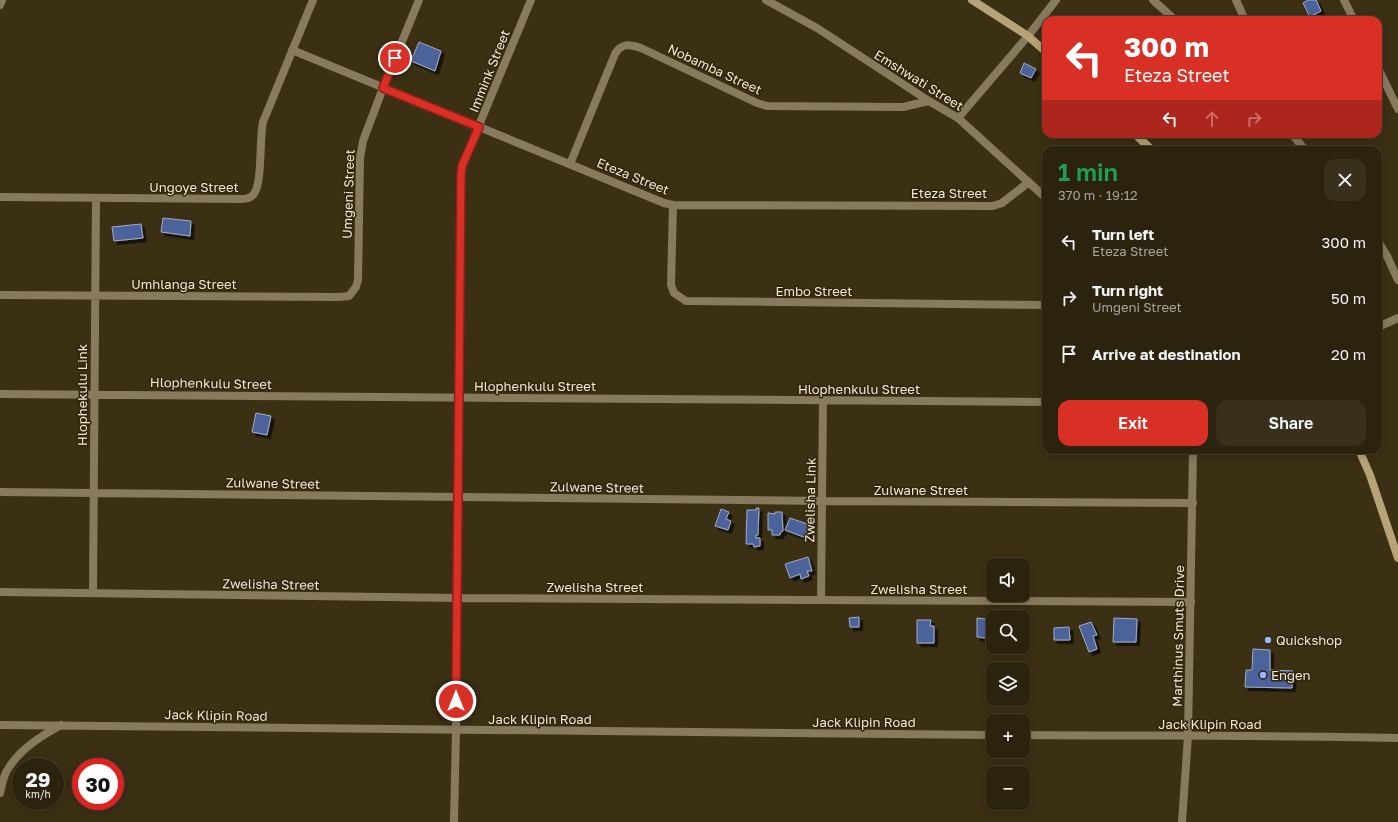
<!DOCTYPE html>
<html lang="en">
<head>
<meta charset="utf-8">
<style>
  :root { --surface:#2c230f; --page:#382f1d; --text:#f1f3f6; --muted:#a6a49e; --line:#48402f; --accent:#d93025 }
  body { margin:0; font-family:"Golos Text",sans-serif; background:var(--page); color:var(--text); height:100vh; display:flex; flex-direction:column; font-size:15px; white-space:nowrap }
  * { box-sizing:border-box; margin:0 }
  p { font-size:13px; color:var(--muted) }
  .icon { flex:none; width:22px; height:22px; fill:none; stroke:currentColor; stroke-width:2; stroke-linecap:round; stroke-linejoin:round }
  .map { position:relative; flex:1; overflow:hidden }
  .details { position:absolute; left:1042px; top:146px; width:340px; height:308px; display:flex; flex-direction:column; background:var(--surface); border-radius:12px; box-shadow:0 2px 10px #0003,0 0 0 1px var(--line) }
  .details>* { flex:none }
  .banner { position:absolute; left:1042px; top:16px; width:340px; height:122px; border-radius:12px; box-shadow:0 2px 10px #0003,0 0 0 1px var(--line); background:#d93025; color:#fff; overflow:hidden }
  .buttons { position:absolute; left:986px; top:558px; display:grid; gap:8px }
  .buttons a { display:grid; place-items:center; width:44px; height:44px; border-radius:8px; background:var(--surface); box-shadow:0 2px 10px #0003,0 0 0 1px var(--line); font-size:20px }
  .speed { position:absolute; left:12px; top:758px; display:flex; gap:8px; font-size:20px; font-weight:700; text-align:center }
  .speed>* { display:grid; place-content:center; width:52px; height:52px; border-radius:50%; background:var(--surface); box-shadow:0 2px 10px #0003,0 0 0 1px var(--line); line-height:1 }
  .speed small { font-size:10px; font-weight:400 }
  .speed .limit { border:6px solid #d22; background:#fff; color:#111 }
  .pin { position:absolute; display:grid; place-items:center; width:34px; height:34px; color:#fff; margin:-17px; border:2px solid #fff; border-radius:50%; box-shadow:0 1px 4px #0007 }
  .me { position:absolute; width:44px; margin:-22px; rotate:0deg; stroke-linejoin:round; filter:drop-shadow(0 0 3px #0008) }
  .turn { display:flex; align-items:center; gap:14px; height:84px; padding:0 16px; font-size:18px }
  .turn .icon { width:52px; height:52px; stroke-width:2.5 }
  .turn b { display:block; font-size:28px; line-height:34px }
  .lanes { display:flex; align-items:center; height:38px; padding:0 16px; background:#0003; justify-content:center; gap:20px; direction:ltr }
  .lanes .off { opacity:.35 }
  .round { display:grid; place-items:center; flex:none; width:42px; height:42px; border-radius:12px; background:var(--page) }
  .head { display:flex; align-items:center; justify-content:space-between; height:68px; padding:0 16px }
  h1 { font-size:24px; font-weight:600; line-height:30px; color:#1e9e55 }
  .action { display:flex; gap:8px; margin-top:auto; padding:8px 16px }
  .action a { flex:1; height:46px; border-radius:12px; background:var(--accent); color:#fff; font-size:16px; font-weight:600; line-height:46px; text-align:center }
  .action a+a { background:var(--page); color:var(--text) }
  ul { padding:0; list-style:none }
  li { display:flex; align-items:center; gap:12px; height:56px; padding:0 16px }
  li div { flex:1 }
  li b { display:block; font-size:15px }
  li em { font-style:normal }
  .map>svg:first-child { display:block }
  .building { fill:#4c629a; stroke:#a0adca; filter:url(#shadow) }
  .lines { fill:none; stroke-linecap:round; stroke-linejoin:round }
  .minor { stroke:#877a5f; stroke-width:8 }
  .tertiary { stroke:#877a5f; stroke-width:8 }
  .secondary { stroke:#b8a277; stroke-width:8 }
  .route-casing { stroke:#8d1f18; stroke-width:10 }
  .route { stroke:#d93025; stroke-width:7 }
  .poi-dot { fill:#98b5fd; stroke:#31250a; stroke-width:1.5 }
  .labels { text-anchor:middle; stroke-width:3; stroke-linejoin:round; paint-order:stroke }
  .street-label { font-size:13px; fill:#f0e8d8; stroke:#31250a }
  .poi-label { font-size:13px; fill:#f0e8d8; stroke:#31250a; text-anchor:start }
</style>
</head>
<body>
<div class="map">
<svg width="1398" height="822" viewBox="0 0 1398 822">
  <defs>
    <filter id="shadow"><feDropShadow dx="3.5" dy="3.5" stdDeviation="0" flood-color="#0009"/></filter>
  </defs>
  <rect width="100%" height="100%" fill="#3b2f14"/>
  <path class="building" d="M1308 0H1316L1321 11 1310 17 1303 3Z
    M419 42 441 51 435 71 411 61Z
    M1024 63 1036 69 1031 78 1020 73Z
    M163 218 191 221 190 236 161 232Z
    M141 224 143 238 114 241 112 227Z
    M256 413 271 416 267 435 252 432Z
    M756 508H759L758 535H756V538H760V546L754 547 753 544H746L747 510H756Z
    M721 509 729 512 726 519 731 521 728 530 715 526Z
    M775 512H782L783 531 781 532 780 535H772V530H768V513L775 514Z
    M790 518 810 525 806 538 785 530Z
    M808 557 812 571H807L809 576 801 579 800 574 790 578 785 564Z
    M859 617V627H850L849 618Z
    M977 618 985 619 989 636 985 638 977 637Z
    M1114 618 1137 619 1136 642H1113Z
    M917 620H931L930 626H934V643H917Z
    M1091 622 1097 635 1093 636 1097 649 1089 652 1079 626Z
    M1069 627 1070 640H1054V628Z
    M1253 649 1270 650V670L1293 671 1292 688 1245 687 1246 670H1252Z"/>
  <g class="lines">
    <path class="minor" d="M766 0 817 28 929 101 958 118 1046 198
      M1153 0 1175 20
      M1236 0 1245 20
      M1344 0 1354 20
      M0 5 2 0
      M292 50 664 203 673 205 993 206 1002 203 1029 182
      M1378 68 1398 109
      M958 118 1028 36 1056 0
      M1292 134 1305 150
      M570 164 615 54C621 43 630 44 641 48L757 103 767 106 903 107 929 101
      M0 197 242 199C246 199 250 198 253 195 263 185 259 138 263 122L313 0
      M673 205 671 285 674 293 686 301 1046 305
      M1378 241 1387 256 1398 280
      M0 295 339 297 349 296 356 287 358 280 360 158 363 141 383 88 419 0
      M1378 327 1398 318
      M0 394 1046 402
      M0 492 823 501 1193 503
      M0 592 457 598 1191 602
      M93 593 96 198
      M821 600 823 400
      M454 822 456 730 461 175 462 166 531 0"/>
    <path class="tertiary" d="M0 725 993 735
      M1023 735C1148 736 1273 735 1398 738
      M0 793C2 785 3 776 8 769 20 749 41 736 61 725
      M1182 822 1188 736 1193 450"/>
    <path class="secondary" d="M972 0 1028 36 1046 52
      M1135 134 1152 150
      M1359 450 1370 475 1398 558"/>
  </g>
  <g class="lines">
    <defs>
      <path id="route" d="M395 58 383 88 479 127 462 166 461 175 456 701"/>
    </defs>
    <use href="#route" class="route-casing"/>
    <use href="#route" class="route"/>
  </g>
  <g class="poi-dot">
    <circle cx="1268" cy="640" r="4"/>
    <circle cx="1263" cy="675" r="4"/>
  </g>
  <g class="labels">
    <g class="street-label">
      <text transform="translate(715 69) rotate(25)" y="5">Nobamba Street</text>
      <text transform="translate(489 71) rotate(-68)" y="5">Immink Street</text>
      <text transform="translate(919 80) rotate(32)" y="5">Emshwati Street</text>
      <text transform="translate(633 176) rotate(22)" y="5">Eteza Street</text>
      <text x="194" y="192">Ungoye Street</text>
      <text x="949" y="198">Eteza Street</text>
      <text transform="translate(348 194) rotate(-88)" y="5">Umgeni Street</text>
      <text x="184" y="289">Umhlanga Street</text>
      <text x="814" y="296">Embo Street</text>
      <text transform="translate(211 383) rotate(1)" y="5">Hlophenkulu Street</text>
      <text x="535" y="391">Hlophenkulu Street</text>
      <text x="859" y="394">Hlophenkulu Street</text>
      <text transform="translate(82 395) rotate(-90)" y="5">Hlophekulu Link</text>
      <text transform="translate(273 483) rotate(1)" y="5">Zulwane Street</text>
      <text transform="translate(597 487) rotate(1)" y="5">Zulwane Street</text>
      <text x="921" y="495">Zulwane Street</text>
      <text transform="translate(810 500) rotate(-89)" y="5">Zwelisha Link</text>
      <text transform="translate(271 584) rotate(1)" y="5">Zwelisha Street</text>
      <text x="595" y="592">Zwelisha Street</text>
      <text x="919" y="594">Zwelisha Street</text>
      <text transform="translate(1178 636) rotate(-89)" y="5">Marthinus Smuts Drive</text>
      <text transform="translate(216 715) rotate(1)" y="5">Jack Klipin Road</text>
      <text x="540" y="724">Jack Klipin Road</text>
      <text x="864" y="727">Jack Klipin Road</text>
      <text x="1210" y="729">Jack Klipin Road</text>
    </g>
    <g class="poi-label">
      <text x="1276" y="645">Quickshop</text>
      <text x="1271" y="680">Engen</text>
    </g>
  </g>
</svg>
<div class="buttons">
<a><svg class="icon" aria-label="sound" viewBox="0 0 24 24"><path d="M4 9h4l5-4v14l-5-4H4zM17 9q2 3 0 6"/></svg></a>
<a><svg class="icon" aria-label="search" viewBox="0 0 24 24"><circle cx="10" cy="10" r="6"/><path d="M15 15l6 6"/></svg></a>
<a><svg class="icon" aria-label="layers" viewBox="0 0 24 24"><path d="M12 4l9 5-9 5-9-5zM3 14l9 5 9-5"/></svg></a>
<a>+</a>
<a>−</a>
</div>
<div class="speed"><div>29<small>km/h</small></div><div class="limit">30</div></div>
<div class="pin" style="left:395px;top:58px;background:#d93025"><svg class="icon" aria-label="arrive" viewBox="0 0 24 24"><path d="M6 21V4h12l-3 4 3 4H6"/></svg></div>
<svg class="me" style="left:456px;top:701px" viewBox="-20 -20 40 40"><circle r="17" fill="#d93025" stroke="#fff" stroke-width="3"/><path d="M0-11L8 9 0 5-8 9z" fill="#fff"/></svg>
<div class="banner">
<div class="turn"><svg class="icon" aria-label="left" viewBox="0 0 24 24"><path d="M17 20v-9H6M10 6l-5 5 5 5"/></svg><div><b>300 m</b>Eteza Street</div></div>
<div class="lanes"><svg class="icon" aria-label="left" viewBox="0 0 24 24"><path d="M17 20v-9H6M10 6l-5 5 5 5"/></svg><svg class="icon off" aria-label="ahead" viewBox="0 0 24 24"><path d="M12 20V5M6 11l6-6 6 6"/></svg><svg class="icon off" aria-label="right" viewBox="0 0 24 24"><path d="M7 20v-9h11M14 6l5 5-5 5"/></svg></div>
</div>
<section class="details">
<div class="head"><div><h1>1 min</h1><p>370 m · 19:12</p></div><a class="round"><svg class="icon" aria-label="close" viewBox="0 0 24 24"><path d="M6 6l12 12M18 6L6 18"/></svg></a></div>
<ul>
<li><svg class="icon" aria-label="left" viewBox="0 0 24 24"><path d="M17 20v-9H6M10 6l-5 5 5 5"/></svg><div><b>Turn left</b><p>Eteza Street</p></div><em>300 m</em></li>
<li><svg class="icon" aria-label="right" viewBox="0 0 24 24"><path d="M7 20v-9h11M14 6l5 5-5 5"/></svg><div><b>Turn right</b><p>Umgeni Street</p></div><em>50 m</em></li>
<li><svg class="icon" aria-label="arrive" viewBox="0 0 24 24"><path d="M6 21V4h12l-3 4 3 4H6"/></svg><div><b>Arrive at destination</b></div><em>20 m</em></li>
</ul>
<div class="action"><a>Exit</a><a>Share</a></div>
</section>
</div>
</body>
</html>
